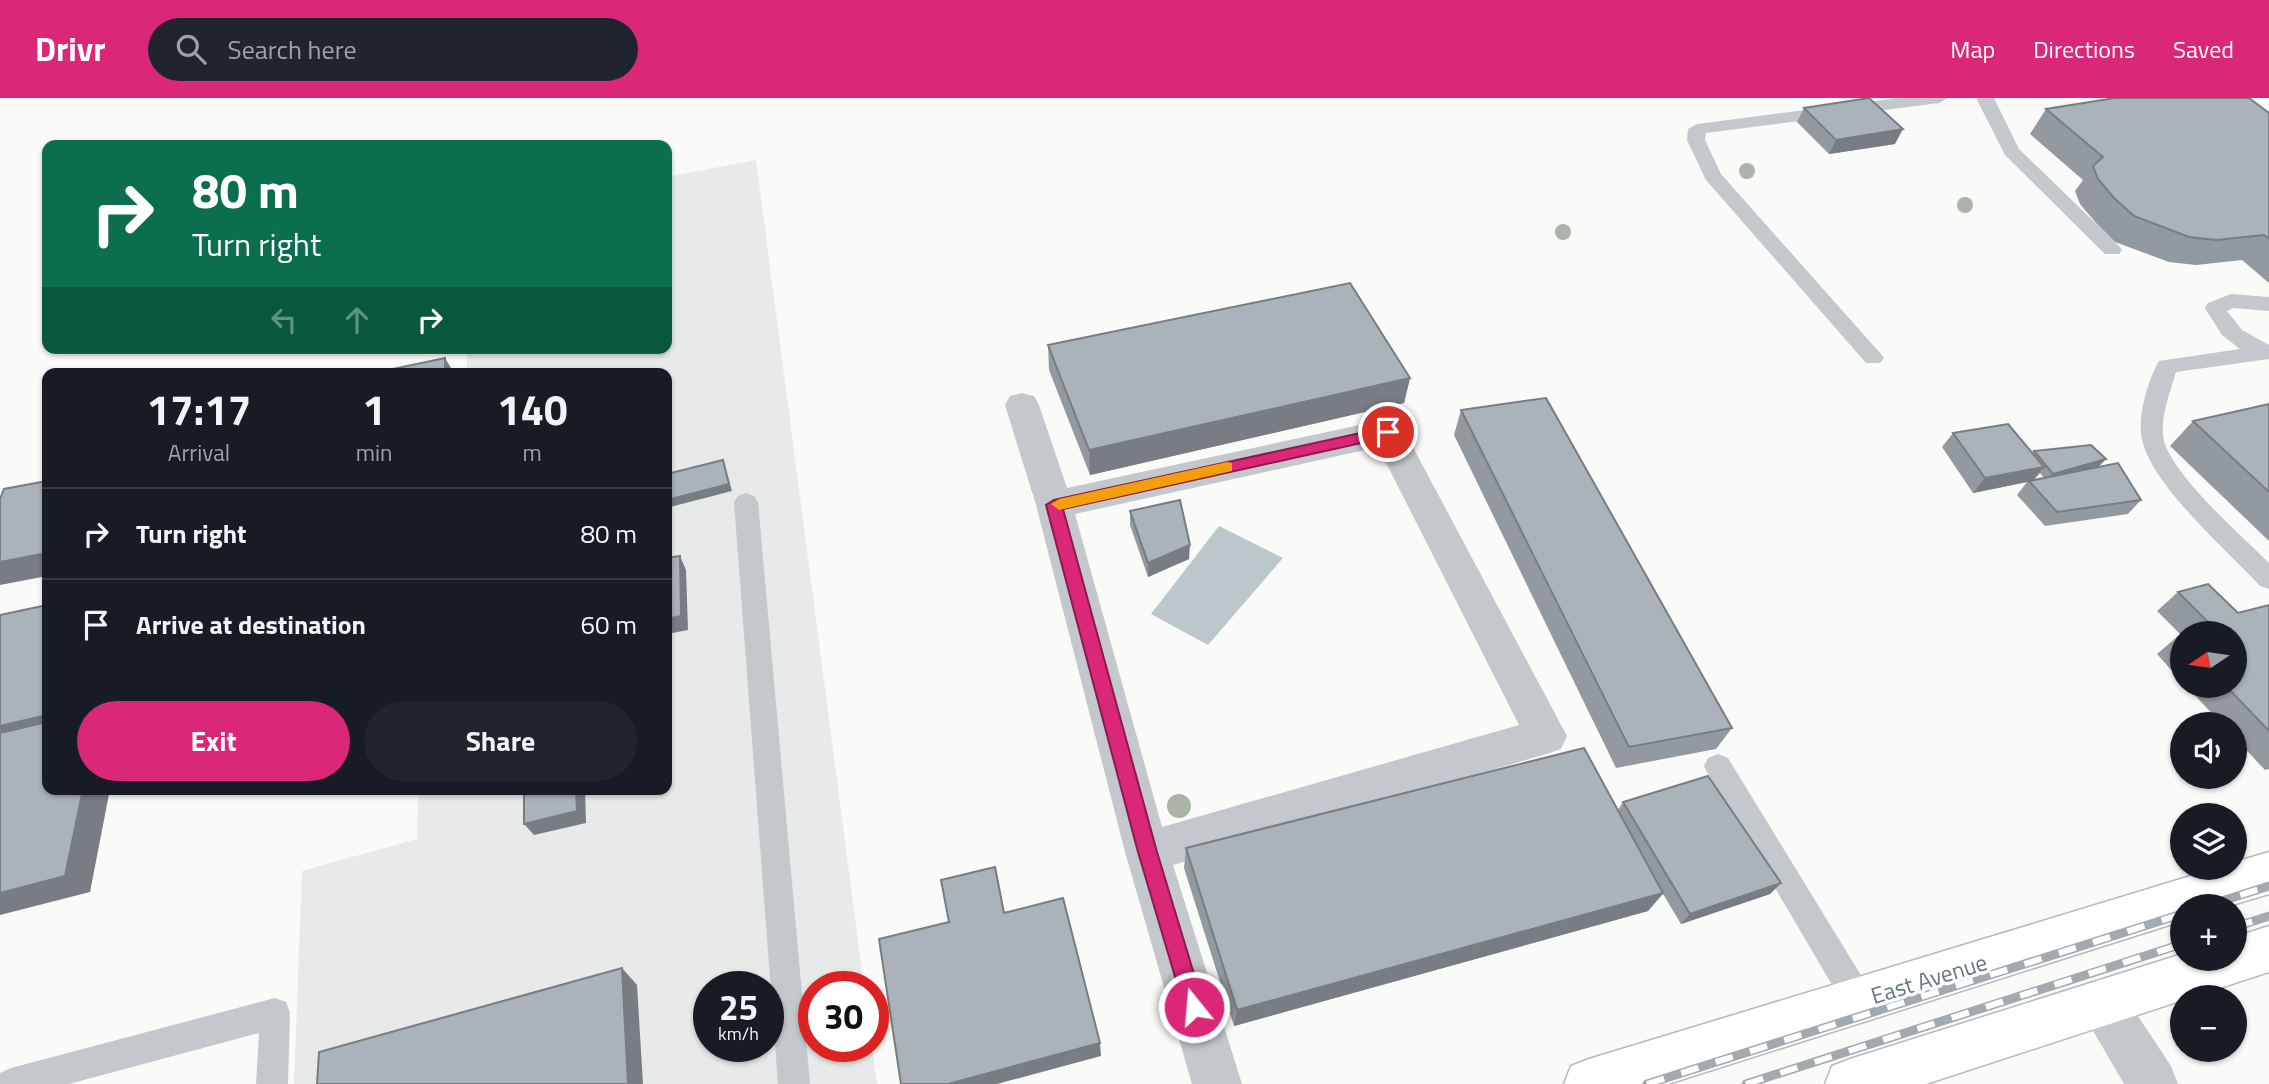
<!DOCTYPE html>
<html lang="en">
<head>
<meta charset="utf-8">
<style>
  :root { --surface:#171b24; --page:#20242c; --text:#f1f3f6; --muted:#9ea1a6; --line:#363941; --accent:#db2777 }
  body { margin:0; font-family:"Titillium Web",sans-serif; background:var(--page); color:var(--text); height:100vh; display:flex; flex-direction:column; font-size:26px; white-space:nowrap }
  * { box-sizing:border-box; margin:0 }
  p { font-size:23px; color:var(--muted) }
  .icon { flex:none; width:38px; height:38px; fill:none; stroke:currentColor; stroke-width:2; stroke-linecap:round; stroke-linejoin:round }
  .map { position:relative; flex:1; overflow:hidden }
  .drawer { position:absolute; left:42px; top:270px; width:630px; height:427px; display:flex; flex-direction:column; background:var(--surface); border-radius:14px; box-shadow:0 2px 5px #0004 }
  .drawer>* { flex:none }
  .guide { position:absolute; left:42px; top:42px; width:630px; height:214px; border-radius:14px; box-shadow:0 2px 5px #0004; background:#0b6e4f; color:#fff; overflow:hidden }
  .needle { width:46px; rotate:257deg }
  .controls { position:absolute; left:2170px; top:523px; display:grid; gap:14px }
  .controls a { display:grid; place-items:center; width:77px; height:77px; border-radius:50%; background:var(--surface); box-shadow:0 2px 5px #0004; font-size:35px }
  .speed { position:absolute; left:693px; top:873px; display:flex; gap:14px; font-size:35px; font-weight:700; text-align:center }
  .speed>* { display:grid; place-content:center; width:91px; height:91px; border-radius:50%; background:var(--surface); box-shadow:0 2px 5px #0004; line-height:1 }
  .speed small { font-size:18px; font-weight:400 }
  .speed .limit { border:10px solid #d22; background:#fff; color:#111 }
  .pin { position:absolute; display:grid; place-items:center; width:60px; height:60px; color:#fff; margin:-30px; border:4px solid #fff; border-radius:50%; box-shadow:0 2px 7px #0007 }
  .me { position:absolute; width:77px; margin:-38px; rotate:343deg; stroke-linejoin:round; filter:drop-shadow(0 0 5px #0008) }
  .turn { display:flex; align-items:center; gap:24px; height:147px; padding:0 35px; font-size:32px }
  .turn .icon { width:91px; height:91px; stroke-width:2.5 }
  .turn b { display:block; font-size:49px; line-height:60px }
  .lanes { display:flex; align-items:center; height:66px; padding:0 35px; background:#0003; justify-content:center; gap:35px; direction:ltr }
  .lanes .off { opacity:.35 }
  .eta { display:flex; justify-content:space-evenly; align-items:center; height:119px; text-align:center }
  .eta b { font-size:42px; font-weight:700; line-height:49px }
  .button { display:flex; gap:14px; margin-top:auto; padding:14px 35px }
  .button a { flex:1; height:80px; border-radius:42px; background:var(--accent); color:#fff; font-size:28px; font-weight:700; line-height:80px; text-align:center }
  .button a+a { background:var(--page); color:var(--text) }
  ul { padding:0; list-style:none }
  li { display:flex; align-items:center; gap:21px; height:91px; padding:0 35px; border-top:2px solid var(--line) }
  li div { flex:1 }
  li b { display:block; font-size:26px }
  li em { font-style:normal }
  header { display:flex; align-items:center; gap:42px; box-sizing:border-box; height:98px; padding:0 35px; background:var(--accent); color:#fff }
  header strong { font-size:33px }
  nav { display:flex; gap:38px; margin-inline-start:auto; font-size:24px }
  .search { width:490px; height:63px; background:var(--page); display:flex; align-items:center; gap:18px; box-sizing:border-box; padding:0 24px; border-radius:38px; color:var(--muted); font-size:26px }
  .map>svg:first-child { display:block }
  .built { fill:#e8e9e9; fill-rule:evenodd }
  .water { fill:#bbc7cb }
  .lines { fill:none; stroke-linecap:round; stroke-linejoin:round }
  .secondary-casing { stroke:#b3babf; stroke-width:3 }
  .lane { fill:#c3c8cc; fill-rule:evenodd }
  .street { fill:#c3c8cc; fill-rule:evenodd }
  .secondary { fill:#fff; fill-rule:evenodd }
  .rail-casing { stroke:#a2aab0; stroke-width:9 }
  .rail { stroke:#fff; stroke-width:6; stroke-dasharray:18; stroke-linecap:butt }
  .tree { fill:#aab4a7 }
  .wall { fill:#929a9f; fill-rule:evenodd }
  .shaded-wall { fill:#777d82 }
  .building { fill:#aab3b9; stroke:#777d82; stroke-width:2 }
  .route { fill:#db2777; stroke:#8e194d; stroke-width:2 }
  .slow { fill:#f59e0b }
  .labels { text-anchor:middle; stroke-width:7; stroke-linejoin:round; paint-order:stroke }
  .near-street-label { font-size:23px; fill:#657683; stroke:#fff }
</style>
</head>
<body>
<header>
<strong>Drivr</strong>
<div class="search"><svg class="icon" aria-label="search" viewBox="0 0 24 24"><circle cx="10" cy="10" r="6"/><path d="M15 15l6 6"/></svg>Search here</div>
<nav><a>Map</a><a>Directions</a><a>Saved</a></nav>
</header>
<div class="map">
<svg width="2269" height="986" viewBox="0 0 2269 986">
  <rect width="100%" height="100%" fill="#fafaf8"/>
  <path class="built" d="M756 62 864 889H814V948L872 949 877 986H294L302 773 417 741 418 691H667V275H467V250H667V79ZM709 889H768V948H709Z"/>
  <path class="water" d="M1219 428 1283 460 1208 547 1151 516Z"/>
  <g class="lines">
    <defs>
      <path id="secondary" d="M2269 754V796L2229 808H2182V823L1668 986H1564L1571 968 1589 961 2217 770H2235V764Z
        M2269 828V874L1926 986H1825L1832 968 1850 961 2182 856V861H2235V839Z"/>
    </defs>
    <use href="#secondary" class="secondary-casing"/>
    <path class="lane" d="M1898 0H1948L1939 5 1706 35 1705 42 1721 76 1880 255 1884 260 1880 265H1866L1706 82 1687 42 1688 31 1697 26Z
      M1976 0H1994L2019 51 2119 148 2122 152 2119 156H2105L2005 57Z
      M2231 196 2269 199V213L2233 210 2227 213 2242 232 2269 247V261L2176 274C2170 295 2159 321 2164 343 2175 380 2241 437 2269 465V491L2260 488C2228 453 2151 387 2142 341 2137 319 2148 282 2159 263L2240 251 2222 237 2205 210 2208 205Z
      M746 395 754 398 758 404 810 986H778L734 404 738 398Z
      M1718 656 1728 660 1870 892 1874 903 1870 914 1859 918 1848 914 1708 676 1704 668 1708 660Z
      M275 900 286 904 290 915 288 986H256L259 935 69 986H0V975L11 970Z"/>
    <path class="street" d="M1022 295 1034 298 1039 307 1067 390 1388 321 1400 325 1567 638 1561 651 1546 656 1173 767 1242 986H1192L1125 754 1036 407 1005 307 1010 298ZM1378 349 1519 627 1162 729 1075 416Z
      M2101 881 2118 888 2171 968 2178 986H2124L2077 905 2084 888Z"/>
    <use href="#secondary" class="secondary"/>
    <defs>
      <path id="rail" d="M2206 808 2269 788
        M2235 829 2269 818
        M1647 986 2182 816
        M1746 986 2182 846"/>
    </defs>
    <use href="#rail" class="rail-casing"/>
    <use href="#rail" class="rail"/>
  </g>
  <g class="tree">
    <circle cx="1747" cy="73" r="8"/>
    <circle cx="1965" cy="107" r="8"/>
    <circle cx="1563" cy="134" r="8"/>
    <circle cx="1179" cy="708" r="12"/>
  </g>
  <path class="wall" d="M1804 10 1895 46 1829 56 1797 24Z
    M2046 11 2269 15V185L2242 162 2196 167 2169 164 2115 144 2096 125 2080 106 2075 93 2083 82 2030 36Z
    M1048 247 1410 280 1404 305 1090 377 1049 272Z
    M2269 306V443L2170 348 2193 323Z
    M1461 312 1732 630 1716 651 1616 670 1454 337Z
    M1953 335 2033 355 2034 353 2106 361 2099 368 2141 402 2128 416 2045 428 2017 397 2027 384 1973 395 1942 349ZM2040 375 2044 380 2034 382Z
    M1130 413 1189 461 1148 479 1130 427Z
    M2178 494 2238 515 2269 507V671L2265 672 2235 640V626H2222L2186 588H2235V536H2182V584L2157 556 2178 538 2181 537 2157 513Z
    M1623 704 1781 785 1770 796 1681 826 1663 796 1648 813 1234 928 1184 770 1186 750 1618 712Z"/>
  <path class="shaded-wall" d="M1903 31 1895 46 1829 56 1836 42Z
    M445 260 454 275H445Z
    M1410 280 1404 305 1090 377 1089 352Z
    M2106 361 2099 368 2046 383 2053 376Z
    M723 362 732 393 670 409 667 402Z
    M2044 369 2032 383H2029L2027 384 1973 395 1985 380Z
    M1190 447 1189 461 1148 479V465Z
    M47 455V478L0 487V464Z
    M680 458 686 472 688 532 667 536V521Z
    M47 617V640L0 651V628Z
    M83 691H110L90 794 0 817V795Z
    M576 691H585L586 725 534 737 524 726Z
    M1781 785 1770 796 1681 826 1690 816Z
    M1663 795 1648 813 1234 928 1237 912Z
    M622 870 637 887 643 986H628Z
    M1100 945 1101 958 997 986H948Z"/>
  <path class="building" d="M1869 0 1903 31 1836 42 1804 10Z
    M2115 0H2249L2269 15V141L2264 137 2216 142 2189 139 2134 118 2114 100 2098 81 2093 68 2103 59 2046 11Z
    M1350 185 1410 280 1089 352 1048 247Z
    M445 260V275H374Z
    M1546 300 1732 630 1629 649 1461 312Z
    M2269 306V394L2193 323Z
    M2008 326 2044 369 1985 380 1953 335Z
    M2091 347 2106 361 2053 376 2034 353Z
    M723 362 729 386 667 402V376Z
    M2118 365 2141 402 2057 414 2029 383Z
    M47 383V455L0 464V401L4 391Z
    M1180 402 1190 447 1148 465 1130 413Z
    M680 458 681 518 667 521V460Z
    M2208 486 2238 515 2269 507V633L2226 588H2235V536H2187L2213 529 2178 494Z
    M47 507V617L0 628V517Z
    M47 624V691H83L65 778 0 795V635Z
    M1584 650 1663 795 1237 912 1186 750Z
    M1708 678 1781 785 1690 816 1623 704Z
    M524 691H576L577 713 524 726Z
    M995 769 1004 815 1063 800 1100 945 948 986H901L879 841 949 824 941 782Z
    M622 870 628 986H317L319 954Z"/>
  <path class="route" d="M1388 329 1393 330V338L1063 411 1157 754 1204 909 1201 916 1194 918 1187 916 1184 909 1138 754 1046 407 1054 402Z"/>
  <path class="slow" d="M1227 364 1232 365V373L1059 412 1051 406 1059 401Z"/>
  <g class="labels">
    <g class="near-street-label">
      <text transform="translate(1929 881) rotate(-17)" y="8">East Avenue</text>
    </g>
  </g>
</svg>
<div class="controls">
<a><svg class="needle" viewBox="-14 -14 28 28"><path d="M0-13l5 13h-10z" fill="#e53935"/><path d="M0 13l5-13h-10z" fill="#9ea1a6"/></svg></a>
<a><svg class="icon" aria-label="sound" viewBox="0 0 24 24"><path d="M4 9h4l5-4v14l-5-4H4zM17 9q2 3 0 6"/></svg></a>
<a><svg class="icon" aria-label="layers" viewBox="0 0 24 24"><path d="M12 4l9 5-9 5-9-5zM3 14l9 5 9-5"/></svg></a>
<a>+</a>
<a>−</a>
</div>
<div class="speed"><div>25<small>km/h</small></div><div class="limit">30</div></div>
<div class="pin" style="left:1388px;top:334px;background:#d93025"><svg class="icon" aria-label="arrive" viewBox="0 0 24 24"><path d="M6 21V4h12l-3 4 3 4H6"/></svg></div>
<svg class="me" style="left:1194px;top:909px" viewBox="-20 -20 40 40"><circle r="17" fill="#db2777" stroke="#fff" stroke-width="3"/><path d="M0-11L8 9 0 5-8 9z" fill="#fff"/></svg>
<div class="guide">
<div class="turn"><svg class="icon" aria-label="right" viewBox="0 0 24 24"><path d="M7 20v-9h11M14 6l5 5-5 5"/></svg><div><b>80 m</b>Turn right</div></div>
<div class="lanes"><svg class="icon off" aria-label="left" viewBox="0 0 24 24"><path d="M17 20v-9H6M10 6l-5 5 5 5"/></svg><svg class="icon off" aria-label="ahead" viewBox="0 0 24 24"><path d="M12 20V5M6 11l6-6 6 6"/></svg><svg class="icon" aria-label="right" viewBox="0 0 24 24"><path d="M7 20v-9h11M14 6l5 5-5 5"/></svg></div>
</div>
<section class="drawer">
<div class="eta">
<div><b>17:17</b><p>Arrival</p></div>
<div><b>1</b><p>min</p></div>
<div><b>140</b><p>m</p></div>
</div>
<ul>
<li><svg class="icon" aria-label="right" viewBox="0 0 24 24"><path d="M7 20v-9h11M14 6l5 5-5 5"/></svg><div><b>Turn right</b></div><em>80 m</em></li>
<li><svg class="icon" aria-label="arrive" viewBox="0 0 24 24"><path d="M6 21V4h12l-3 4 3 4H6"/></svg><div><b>Arrive at destination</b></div><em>60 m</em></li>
</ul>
<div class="button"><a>Exit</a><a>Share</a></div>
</section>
</div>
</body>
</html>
